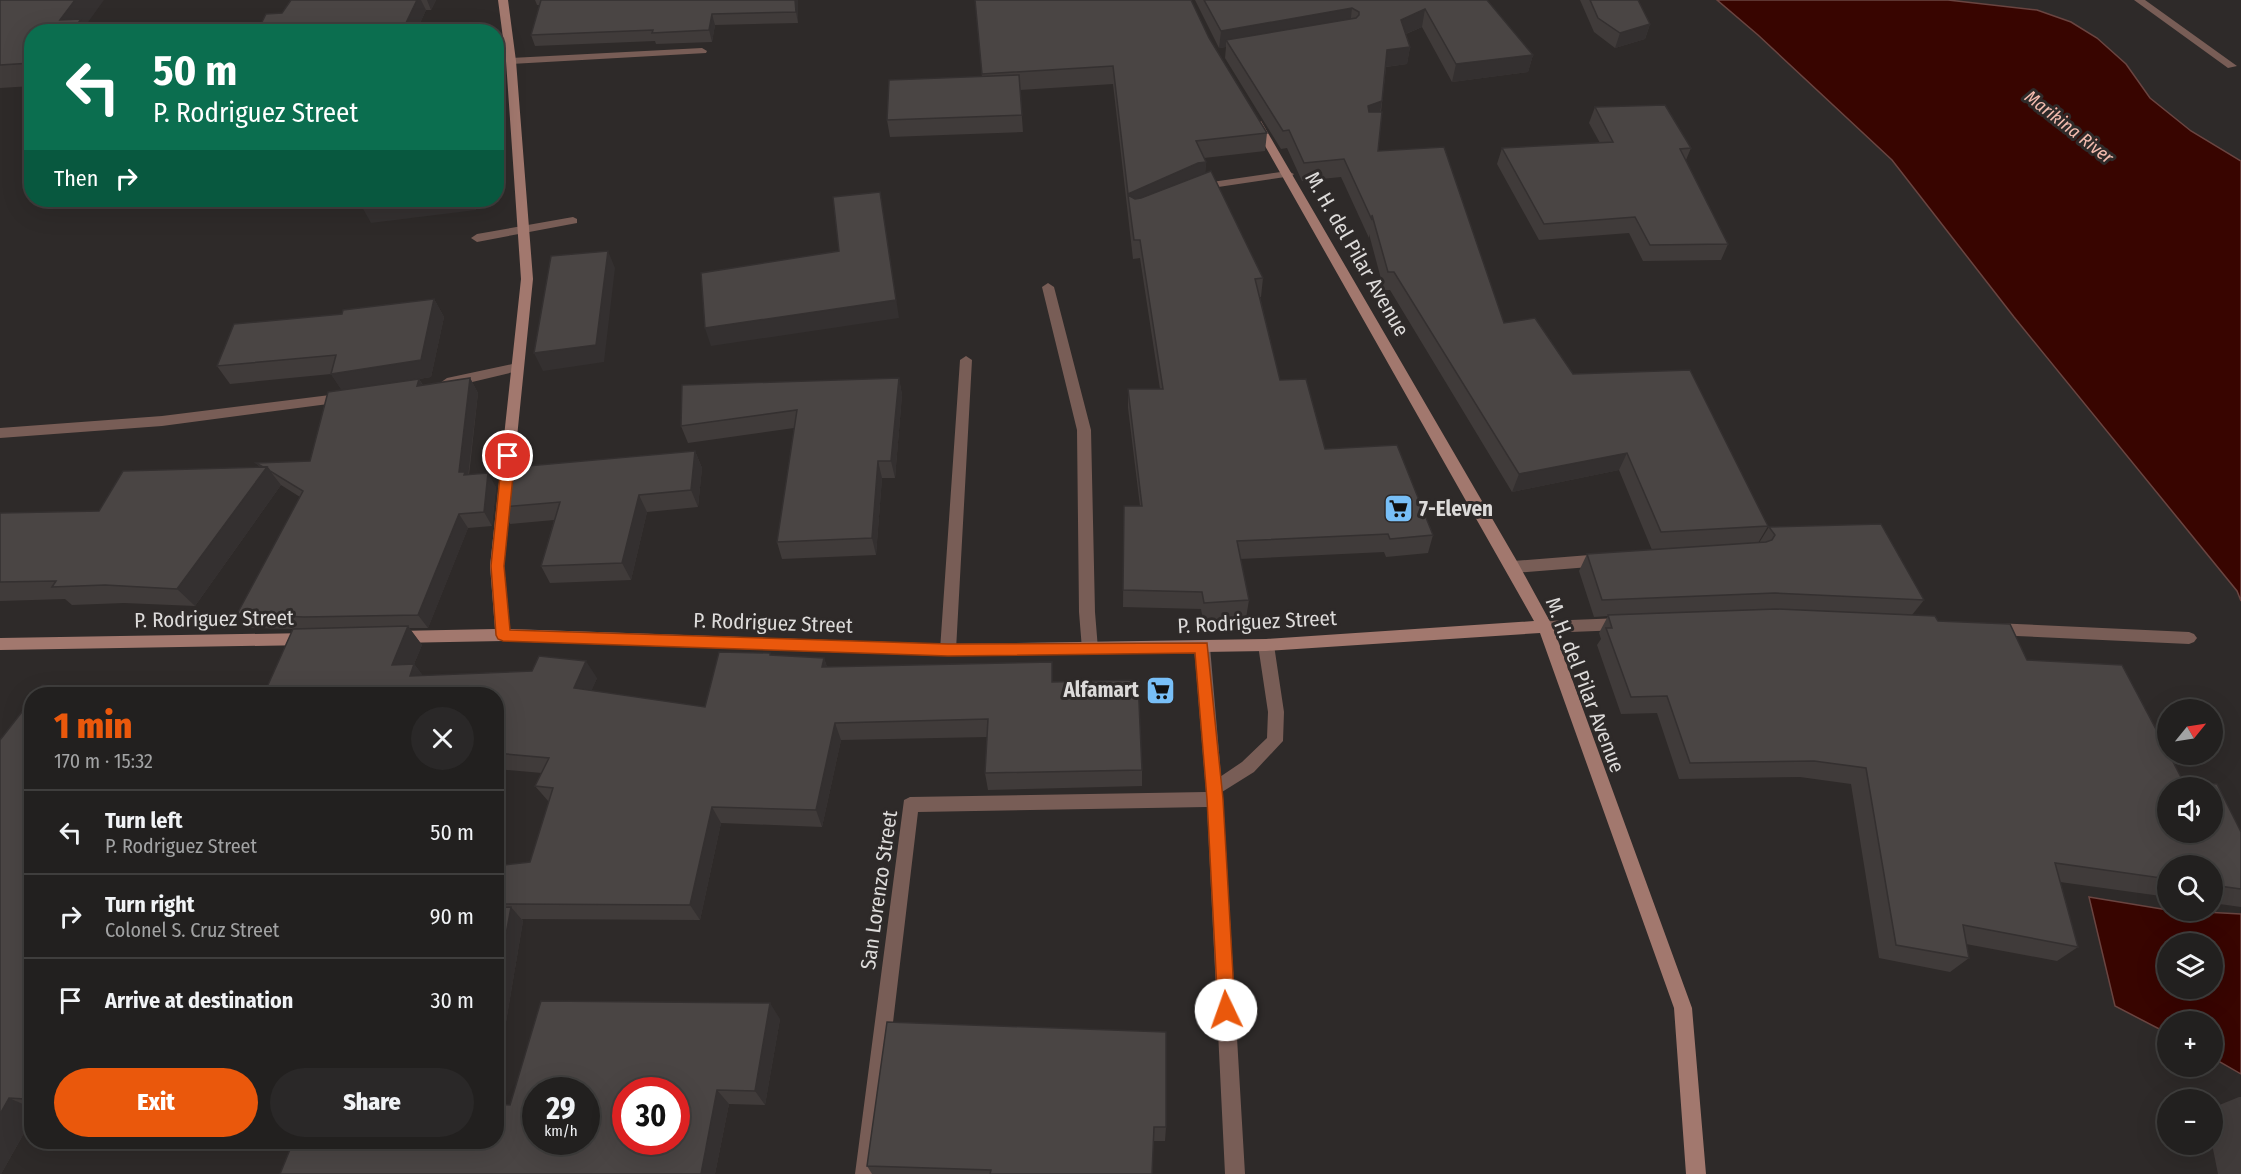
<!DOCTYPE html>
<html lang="en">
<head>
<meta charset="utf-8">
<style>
  :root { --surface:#22201f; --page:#2a2828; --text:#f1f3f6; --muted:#a2a3a4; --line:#3f3e3d; --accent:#ea580c }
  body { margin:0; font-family:"Fira Sans Condensed",sans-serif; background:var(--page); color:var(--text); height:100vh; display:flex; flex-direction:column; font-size:22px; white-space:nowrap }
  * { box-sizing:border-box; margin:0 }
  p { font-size:20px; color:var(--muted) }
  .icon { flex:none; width:33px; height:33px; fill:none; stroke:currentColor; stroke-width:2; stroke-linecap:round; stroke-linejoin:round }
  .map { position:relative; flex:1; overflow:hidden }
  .drawer { position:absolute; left:24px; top:687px; width:480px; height:462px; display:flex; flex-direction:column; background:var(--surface); border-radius:24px; box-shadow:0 6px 24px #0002,0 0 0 2px var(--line) }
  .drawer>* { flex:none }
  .top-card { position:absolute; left:24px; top:24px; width:480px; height:183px; border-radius:24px; box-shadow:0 6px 24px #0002,0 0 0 2px var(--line); background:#0b6e4f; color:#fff; overflow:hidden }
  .needle { width:39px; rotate:60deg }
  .tools { position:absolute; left:2157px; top:699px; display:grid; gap:12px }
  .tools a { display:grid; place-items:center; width:66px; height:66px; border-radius:50%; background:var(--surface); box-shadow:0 6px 24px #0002,0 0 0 2px var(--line); font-size:30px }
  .speed { position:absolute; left:522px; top:1077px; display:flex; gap:12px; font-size:30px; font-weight:700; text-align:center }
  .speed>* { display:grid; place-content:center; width:78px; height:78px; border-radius:50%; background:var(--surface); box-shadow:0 6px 24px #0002,0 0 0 2px var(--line); line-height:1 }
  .speed small { font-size:15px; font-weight:400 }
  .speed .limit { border:9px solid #d22; background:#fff; color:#111 }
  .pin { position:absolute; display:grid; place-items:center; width:51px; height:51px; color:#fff; margin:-26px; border:3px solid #fff; border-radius:50%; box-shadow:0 2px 6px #0007 }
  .me { position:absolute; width:66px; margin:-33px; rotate:357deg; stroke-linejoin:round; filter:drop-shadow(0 0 4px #0008) }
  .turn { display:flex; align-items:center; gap:21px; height:126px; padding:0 30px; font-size:27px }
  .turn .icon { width:78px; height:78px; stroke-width:2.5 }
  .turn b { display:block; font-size:42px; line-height:51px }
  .then { display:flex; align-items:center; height:57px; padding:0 30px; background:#0003; gap:12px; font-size:22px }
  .round { display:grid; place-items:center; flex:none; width:63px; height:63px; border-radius:32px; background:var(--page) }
  .head { display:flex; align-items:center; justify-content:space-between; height:102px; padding:0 30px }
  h1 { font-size:36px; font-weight:800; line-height:45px; color:var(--accent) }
  .button { display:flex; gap:12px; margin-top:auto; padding:12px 30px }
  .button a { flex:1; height:69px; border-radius:36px; background:var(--accent); color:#fff; font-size:24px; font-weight:800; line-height:69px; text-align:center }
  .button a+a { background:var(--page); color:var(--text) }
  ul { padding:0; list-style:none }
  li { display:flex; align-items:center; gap:18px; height:84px; padding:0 30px; border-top:2px solid var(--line) }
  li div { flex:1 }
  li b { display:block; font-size:22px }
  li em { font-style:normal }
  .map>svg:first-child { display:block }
  .water { fill:#380500; stroke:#6a4541; stroke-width:1.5; fill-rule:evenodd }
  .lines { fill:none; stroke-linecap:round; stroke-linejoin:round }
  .lane { fill:#785d56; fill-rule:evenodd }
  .street { fill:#785d56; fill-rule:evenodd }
  .secondary { fill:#a2786e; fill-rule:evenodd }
  .wall { fill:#403b3a }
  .shaded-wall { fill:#343030 }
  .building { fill:#4a4544; stroke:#343030; stroke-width:1.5; fill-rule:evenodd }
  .route { fill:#ea580c; stroke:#983908; stroke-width:1.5 }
  .labels { text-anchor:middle; stroke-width:6; stroke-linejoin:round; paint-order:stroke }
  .far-water-label { font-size:18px; font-style:italic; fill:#f4bcaf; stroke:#2e2a29 }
  .street-label { font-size:21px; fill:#dddbda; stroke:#2e2a29 }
  .poi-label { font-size:21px; font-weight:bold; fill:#dddbda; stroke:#2e2a29; text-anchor:start }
</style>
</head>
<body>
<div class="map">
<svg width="2241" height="1174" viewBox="0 0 2241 1174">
  <rect width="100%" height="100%" fill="#2e2a29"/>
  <path class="water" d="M1717 0H1948L2037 10 2071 22 2097 38 2126 64 2150 98 2191 131 2241 161V601L2237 591 2014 317 1892 160 1758 35Z
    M2089 897 2168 910 2241 914V1074L2213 1058 2212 1022H2168L2167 1033 2115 1006ZM2168 944H2212V988H2168Z"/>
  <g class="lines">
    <path class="lane" d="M1288 171 1294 174 1292 176 1198 190 1192 187 1198 184Z
      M573 217 577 219V223L477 242 471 238 477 234Z
      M517 363 523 367 522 370 447 388 440 383 447 378Z
      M346 393 351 395 353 398 351 401 162 426 0 438V428L162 416Z
      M1602 554 1607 556 1609 560 1607 564 1602 566 1513 573 1508 571 1506 567 1508 563 1513 561Z
      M1266 639 1271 641 1274 645 1284 712 1283 741 1254 772 1214 797 1208 795 1206 790 1208 785 1242 762 1267 738 1268 712 1258 645 1261 641Z"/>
    <path class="street" d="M2134 0H2145L2237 66 2228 68Z
      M702 48 707 51 706 53 511 64 506 61 511 58Z
      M1048 283 1054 287 1091 430 1095 612 1098 649 1096 654 1090 655 1084 654 1082 649 1079 612 1077 430 1042 287Z
      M966 356 972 360 956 650 954 655 948 656 942 655 940 650 960 360Z
      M1622 618 1627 620 1630 624 1627 628 1622 630 1545 633 1540 631 1537 627 1540 623 1545 621Z
      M1994 623 2189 632 2194 634 2197 638 2194 642 2189 644 1994 635 1989 633 1986 629 1989 625Z
      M1202 641 1208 643 1210 647 1223 799 1245 1174H1225L1207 807 918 812 875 1174H855L904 800 910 797 1206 792 1194 647 1196 643Z"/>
    <path class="secondary" d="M498 0H508L516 61 533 279 504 566 510 629 948 644 1266 639 1534 621 1252 123 1253 121H1261L1518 563 1553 627 1692 1008 1706 1174H1686L1674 1008 1540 633 1266 651 948 656 503 641 396 643 391 641 388 637 391 633 396 631 495 629 490 566 521 279 506 61Z
      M309 633 314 635 317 639 314 643 309 645 0 650V638Z"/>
  </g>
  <path class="wall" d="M0 0 86 25 90 32H32V86L0 88Z
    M291 0H436L431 10H426L416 32H257L282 13Z
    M535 0H798V23L715 25 712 42 656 44 655 41 535 46 531 35 540 5H537Z
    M975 0 1209 38 1267 133 1265 151 1204 158 1206 162 1205 173 1263 278 1261 297H1260L1280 380 1325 449 1433 535 1428 553 1386 557 1384 552 1240 559 1249 600 1246 618 1203 620 1201 609 1123 607 1124 506H1140L1128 408V389H1160L1140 258 1133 259 1113 84 1020 90 1023 132 890 137 887 120 982 77Z
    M1195 0H1487L1533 55 1528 72 1452 82 1422 27 1406 34 1410 47 1407 64 1386 67 1381 112 1378 151 1504 323 1573 374 1768 526 1758 543H1759L1769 527 1924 600 1912 615 1938 621 2027 660 2183 781 2241 832V907L2212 903V866H2168V897L2060 882 2078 947 2057 961 1966 944 1969 958 1950 972 1879 958 1851 784 1800 777 1679 779 1657 713 1621 714 1597 645 1601 639 1599 633 1608 616 1594 617 1579 571 1587 554 1652 550 1619 470 1512 492 1390 290H1384L1369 234V238L1341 177 1302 181 1287 148 1281 149 1225 58 1226 47 1219 48Z
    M1580 0H1638L1650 24 1645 39 1615 48 1594 32Z
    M1595 107 1691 148 1686 160 1728 244 1721 260 1643 261 1629 233 1539 240 1497 164 1502 148 1600 143 1589 123Z
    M434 299 444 317 431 377 419 379 423 385 470 378 478 393 469 475 496 487 492 526 468 528 428 628H409L422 645 414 664 423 676 597 678 591 691 705 707 771 655 824 658 827 667 1053 681 1142 770V786L988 790 985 773 987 737 841 740 822 827 721 823 700 920 522 919 523 921 506 1022 496 1023V866L530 862 549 802 535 786 542 773 496 769V694L267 687 293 629 250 628 237 614 300 497 281 485 195 606 124 603 72 605 65 599 0 601V513L99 511 260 467 256 463 310 461 342 390 331 374 230 384 217 366 342 314Z
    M899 378 902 395 895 478H882L876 555 782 559 777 542 794 428 688 443 681 426Z
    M695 451 702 468 698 507 647 512 631 580 550 583 541 566 554 520 510 524 501 507Z
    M32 699V1119L1 1174H0Z
    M780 1019 765 1105 729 1104 715 1174H280L510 1105Z
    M887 1022 1166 1127 1165 1141H1153L1152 1174H872L867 1166Z
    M2239 1097H2241V1174H2218L2212 1144V1108Z"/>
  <path class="shaded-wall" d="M75 0H104L86 25 90 32H68L60 20Z
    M417 0H421L426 10 416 32H406L404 27Z
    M427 0H436L431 10Z
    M795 0H798V23L796 12Z
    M1352 8 1350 26 1226 40V47L1219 48 1221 31Z
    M1425 9 1422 27 1398 37 1401 20Z
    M712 14 715 25 712 42 709 30Z
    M1650 24 1645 39 1615 48 1620 33Z
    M1410 47 1407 64 1384 67 1387 50Z
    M1533 55 1528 72 1452 82 1456 64Z
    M496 86 502 98 496 134Z
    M1382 101 1379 119 1365 123 1368 106Z
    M1206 162 1205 180 1130 211 1128 195V212V194L1198 163Z
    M423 200H477L476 210 371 223 362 207Z
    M883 210 899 318 711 346 705 328 896 300Z
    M608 251 615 268 604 362 543 371 534 353Z
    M434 299 444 317 431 377 419 379 427 393 342 391 331 374Z
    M470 378 478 393 468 477 459 472Z
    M899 378 902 395 895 478 891 461Z
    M695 451 702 468 698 507 691 490Z
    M1627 453 1619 470 1512 492 1519 474Z
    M878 461 882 478 876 555 872 538Z
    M267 467 281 485 195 606 177 589Z
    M488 473 496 487 492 526 484 512Z
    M639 495 647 512 631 580 622 563Z
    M459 514 468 528 428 628 418 615Z
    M408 626 422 645 414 664 428 682 424 694 392 665Z
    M824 658 830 676 822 667Z
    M586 661 597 678 585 706 574 688Z
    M835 723 841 740 822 827 816 810Z
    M712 807 721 823 700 920 690 905Z
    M511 907 523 921 506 1022 496 1013V990Z
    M770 1003 780 1019 765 1105 755 1091Z
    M717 1090 729 1104 715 1174H701Z
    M28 1093 32 1095V1102L25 1099Z
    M9 1098 32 1108V1119L1 1174H0V1114Z"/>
  <path class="building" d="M0 0H75L60 20 81 19 72 32H32V63L0 65Z
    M291 0H417L404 27 336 32H257L266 14 282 13Z
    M541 0H795L796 12 712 14 709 30 652 33 653 30 531 35Z
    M975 0H1191L1209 38 1267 133 1196 141 1206 162 1198 163 1128 194 1113 66 982 74Z
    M1204 0H1487L1533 55 1456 64 1425 9 1401 20 1410 47 1387 50 1382 101 1368 106 1369 112H1382L1378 151 1444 147 1504 323 1535 318 1573 374 1690 370 1768 526 1661 532 1627 453 1519 474 1394 272H1388L1372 215V220L1344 159 1304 163 1289 130 1283 131 1226 40 1356 18 1359 15V12L1352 8 1221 31Z
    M1590 0H1638L1650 24 1620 33 1598 18Z
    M1019 75 1022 115 887 120 889 80Z
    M1665 105 1691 148 1680 149 1728 244 1650 245 1635 217 1544 224 1502 148 1613 142 1595 107Z
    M1211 171 1263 278 1255 279 1280 380 1306 379 1325 449 1397 445 1433 535 1390 539 1388 534 1237 541 1249 600 1204 603 1202 592 1123 590 1124 506H1142L1128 389H1163L1140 240H1134L1128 195 1135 199 1141 198Z
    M880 192 896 300 705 328 701 273 839 251 833 197Z
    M364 200H423L362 207Z
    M608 251 596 345 534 353 551 256Z
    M434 299 421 360 331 374 336 355 217 366 234 324 342 314 343 310Z
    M470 378 459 472H465L464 475 488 473 484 512 459 514 418 615 304 617 237 614 303 491 270 471 267 467H263L256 463 310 461 328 392 419 379 417 386Z
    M899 378 891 461H878L872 538 777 542 797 410 681 426 682 385Z
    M695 451 691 490 639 495 622 563 541 566 560 502 501 507 505 468Z
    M267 467 177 589 105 585 52 587 56 581 0 582V513L99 511 123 471Z
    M1881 524 1924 600 1775 593 1602 600 1587 554 1766 542 1772 540 1775 535 1769 527Z
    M1776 609 1935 616 1938 621 2010 624 2027 660 2122 665 2168 752V754H2169L2183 781 2217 784 2241 832V889L2212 885V866H2168V879L2055 863 2078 947 1963 925 1969 958 1896 945 1866 768 1814 761 1690 763 1667 696 1631 697 1606 628H1612L1608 615ZM2168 788H2212V832H2168Z
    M408 626 392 665 414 664 410 676 532 671 539 656 586 661 574 688 705 707 719 652 770 653V655L824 658 822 667 1052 662V682L1138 680 1142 770 985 773 988 719 835 723 816 810 712 807 690 905 496 904V866L530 862 553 788 535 786 549 758 496 753V694H186L190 687H267L293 629Z
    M42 685 101 692 99 694H35Z
    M32 699V786L27 792H32V1093H28L25 1099 9 1098 0 1114V740Z
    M511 907 496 990V908Z
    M541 1001 770 1003 755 1091 717 1090 701 1174H280L293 1142H496V1104L510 1105ZM536 1090H586V1142H536ZM626 1090H676V1142H626Z
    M887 1022 1166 1032V1127H1154L1152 1174H990L991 1170 867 1166Z"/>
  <path class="route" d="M508 451 515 456 504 566 510 630 948 644 1207 643 1223 799 1235 1010 1232 1016 1226 1019 1220 1016 1218 1010 1207 799 1195 653 948 656 503 641 498 639 496 635 491 566 502 456Z"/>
  <defs>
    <symbol id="supermarket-square" viewBox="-11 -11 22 22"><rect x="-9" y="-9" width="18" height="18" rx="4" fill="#78bff7" stroke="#2e2a29"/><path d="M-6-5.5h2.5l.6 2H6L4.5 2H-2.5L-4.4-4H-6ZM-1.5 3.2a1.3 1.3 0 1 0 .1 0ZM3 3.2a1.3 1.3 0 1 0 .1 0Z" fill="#111"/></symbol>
  </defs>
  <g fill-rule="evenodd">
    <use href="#supermarket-square" x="1382" y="492" width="33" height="33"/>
    <use href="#supermarket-square" x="1144" y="674" width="33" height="33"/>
  </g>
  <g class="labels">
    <g class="far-water-label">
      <text transform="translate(2069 127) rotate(38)" y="6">Marikina River</text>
    </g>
    <g class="street-label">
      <text transform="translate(1357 254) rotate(60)" y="7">M. H. del Pilar Avenue</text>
      <text transform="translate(214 619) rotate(-1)" y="7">P. Rodriguez Street</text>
      <text transform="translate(1257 622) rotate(-3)" y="7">P. Rodriguez Street</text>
      <text transform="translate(773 623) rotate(2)" y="7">P. Rodriguez Street</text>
      <text transform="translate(1585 685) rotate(69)" y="7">M. H. del Pilar Avenue</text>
      <text transform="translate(879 890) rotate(-82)" y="7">San Lorenzo Street</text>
    </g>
    <g class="poi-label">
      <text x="1419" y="516">7-Eleven</text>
      <text x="1139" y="697" text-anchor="end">Alfamart</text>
    </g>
  </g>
</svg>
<div class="tools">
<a><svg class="needle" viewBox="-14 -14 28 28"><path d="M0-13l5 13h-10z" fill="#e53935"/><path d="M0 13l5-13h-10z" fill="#a2a3a4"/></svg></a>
<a><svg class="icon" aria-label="sound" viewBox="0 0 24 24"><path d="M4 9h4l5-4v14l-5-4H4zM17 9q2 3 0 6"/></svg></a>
<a><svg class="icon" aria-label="search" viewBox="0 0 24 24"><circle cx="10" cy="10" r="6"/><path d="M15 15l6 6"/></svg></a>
<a><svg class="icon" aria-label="layers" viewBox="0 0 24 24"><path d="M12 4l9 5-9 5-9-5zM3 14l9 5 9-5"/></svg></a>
<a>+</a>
<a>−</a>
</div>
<div class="speed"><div>29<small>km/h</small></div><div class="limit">30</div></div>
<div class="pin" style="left:508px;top:456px;background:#d93025"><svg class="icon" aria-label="arrive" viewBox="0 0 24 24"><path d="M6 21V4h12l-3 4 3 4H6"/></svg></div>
<svg class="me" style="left:1226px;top:1010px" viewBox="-20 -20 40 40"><circle r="19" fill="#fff"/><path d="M0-13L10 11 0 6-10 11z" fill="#ea580c"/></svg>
<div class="top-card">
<div class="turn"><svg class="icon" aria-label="left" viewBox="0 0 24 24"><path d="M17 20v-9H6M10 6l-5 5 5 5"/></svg><div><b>50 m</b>P. Rodriguez Street</div></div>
<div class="then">Then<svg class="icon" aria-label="right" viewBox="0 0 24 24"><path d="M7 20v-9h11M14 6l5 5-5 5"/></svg></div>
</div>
<section class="drawer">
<div class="head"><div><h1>1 min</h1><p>170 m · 15:32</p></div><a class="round"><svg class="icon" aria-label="close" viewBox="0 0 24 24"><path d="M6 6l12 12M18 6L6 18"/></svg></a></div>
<ul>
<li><svg class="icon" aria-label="left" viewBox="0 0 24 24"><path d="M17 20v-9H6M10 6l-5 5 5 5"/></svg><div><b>Turn left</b><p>P. Rodriguez Street</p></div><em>50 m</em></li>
<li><svg class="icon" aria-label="right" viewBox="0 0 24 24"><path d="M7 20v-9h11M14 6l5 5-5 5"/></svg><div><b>Turn right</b><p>Colonel S. Cruz Street</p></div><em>90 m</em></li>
<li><svg class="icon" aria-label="arrive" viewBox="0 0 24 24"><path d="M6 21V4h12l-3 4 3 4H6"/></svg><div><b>Arrive at destination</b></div><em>30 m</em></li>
</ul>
<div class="button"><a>Exit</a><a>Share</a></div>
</section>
</div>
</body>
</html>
